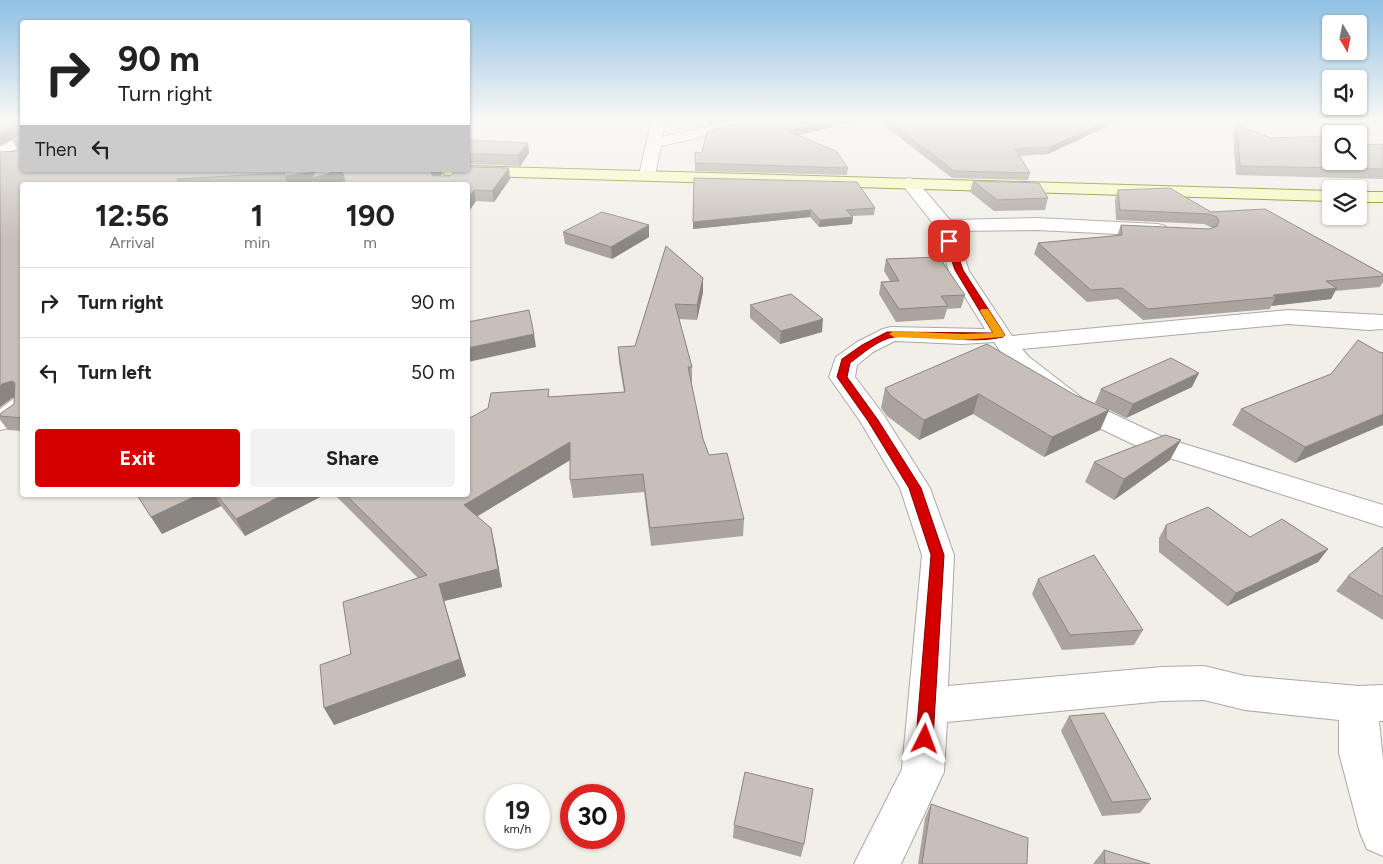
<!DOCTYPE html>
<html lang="en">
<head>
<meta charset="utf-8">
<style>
  :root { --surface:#fff; --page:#f2f2f2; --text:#222; --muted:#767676; --line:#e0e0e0; --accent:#d40000 }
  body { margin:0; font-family:Figtree,sans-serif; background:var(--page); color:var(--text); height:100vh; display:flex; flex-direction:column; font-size:19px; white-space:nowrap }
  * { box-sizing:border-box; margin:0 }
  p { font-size:16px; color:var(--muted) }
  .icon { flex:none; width:28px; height:28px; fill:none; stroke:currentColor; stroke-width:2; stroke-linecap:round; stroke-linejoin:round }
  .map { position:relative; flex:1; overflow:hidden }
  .sheet { position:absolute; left:20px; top:182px; width:450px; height:315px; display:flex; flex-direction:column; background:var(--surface); border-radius:5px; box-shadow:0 1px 4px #0004 }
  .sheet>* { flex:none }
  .hud { position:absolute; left:20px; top:20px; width:450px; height:152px; border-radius:5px; box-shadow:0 1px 4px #0004; background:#fff; color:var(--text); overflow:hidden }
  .needle { width:32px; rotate:170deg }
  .buttons { position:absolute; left:1322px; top:15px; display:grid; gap:10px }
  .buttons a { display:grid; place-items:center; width:45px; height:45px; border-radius:5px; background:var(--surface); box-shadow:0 1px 4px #0004; font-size:25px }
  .speed { position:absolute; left:485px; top:784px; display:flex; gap:10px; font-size:25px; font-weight:700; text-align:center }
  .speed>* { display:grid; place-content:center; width:65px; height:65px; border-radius:50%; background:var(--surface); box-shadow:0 1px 4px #0004; line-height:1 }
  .speed small { font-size:12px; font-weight:400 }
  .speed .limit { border:8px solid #d22; background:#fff; color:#111 }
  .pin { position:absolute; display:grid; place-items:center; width:42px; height:42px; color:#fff; margin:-21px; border-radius:10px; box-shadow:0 2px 8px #0006 }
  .me { position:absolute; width:55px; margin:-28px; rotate:3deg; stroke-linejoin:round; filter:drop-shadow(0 0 4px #0008) }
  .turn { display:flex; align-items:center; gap:18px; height:105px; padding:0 15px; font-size:22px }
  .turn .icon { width:65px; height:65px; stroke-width:2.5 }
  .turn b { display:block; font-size:35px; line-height:42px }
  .then { display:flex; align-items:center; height:48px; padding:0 15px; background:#0003; gap:10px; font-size:19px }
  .eta { display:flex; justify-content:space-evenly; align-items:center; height:85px; text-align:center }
  .eta b { font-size:30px; font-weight:700; line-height:35px }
  .action { display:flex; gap:10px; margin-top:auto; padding:10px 15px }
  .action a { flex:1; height:58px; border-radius:5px; background:var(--accent); color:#fff; font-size:20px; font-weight:700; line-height:58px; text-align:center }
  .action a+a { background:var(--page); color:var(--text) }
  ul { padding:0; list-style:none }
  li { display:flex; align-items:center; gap:15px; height:70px; padding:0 15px; border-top:1px solid var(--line) }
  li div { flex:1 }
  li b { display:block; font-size:19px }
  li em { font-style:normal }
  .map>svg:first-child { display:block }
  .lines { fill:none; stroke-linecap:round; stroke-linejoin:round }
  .street-casing { stroke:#a9a9a9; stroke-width:2 }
  .secondary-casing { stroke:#707d05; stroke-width:2 }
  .street { fill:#fff; fill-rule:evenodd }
  .secondary { fill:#f7fabf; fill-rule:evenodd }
  .wall { fill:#aba49e }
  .shaded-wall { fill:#8b8681 }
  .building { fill:#c7bfb8; stroke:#8b8681 }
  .route { fill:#d40000; stroke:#8a0000 }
  .slow { fill:#f59e0b }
</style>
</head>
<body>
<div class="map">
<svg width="1383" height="864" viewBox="0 0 1383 864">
  <rect width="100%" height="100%" fill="#f2efe9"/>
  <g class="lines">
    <defs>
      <path id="street" d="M652 119H666L662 137 743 119H770L763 123 661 146 655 175 647 180 639 175Z
        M22 135V145L0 159V147Z
        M909 178 915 179 950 220 1037 218 1158 224 1165 226 1167 230 1165 234 1158 236 1037 230 956 231 969 271 1012 336 1288 310 1383 315V329L1369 330 1288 324 1022 349 1029 357 1086 401 1165 438 1383 505V527L1145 450 1068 413 1011 367 994 342 962 344 895 341 873 352 857 365 855 377 883 414 930 488 954 555 948 686 1162 667 1204 666 1245 676 1359 686 1383 685V721H1379L1383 760V856L1367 849 1360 833 1339 753V720L1245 710 1204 700 1162 701 947 722 944 772 901 864H854L902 769 922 555 900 488 860 421 829 377 836 357 857 342 883 329 891 327 985 329 949 271 936 227 901 183 903 179Z
        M22 397V418L10 428 0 430V409L13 399Z"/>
      <path id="secondary" d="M468 166 1331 191V201L446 175 438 170H468Z
        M1359 192H1383V202H1359Z"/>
    </defs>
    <use href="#street" class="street-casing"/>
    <use href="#secondary" class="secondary-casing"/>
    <use href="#street" class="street"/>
    <use href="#secondary" class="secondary"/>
  </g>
  <path class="wall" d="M0 119H22V170H441L442 174 440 176 510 179 494 202 476 201 469 211H468V185L345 181 329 185H314V183L303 185H287V183L259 185H22V431L8 430 0 420V414L14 404V397L12 398 0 407V152L18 151V150L12 140 15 138 0 145Z
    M758 119H865L798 135 848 168 847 175 695 171V152L702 153Z
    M876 119H1123L1048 154 1019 156 1030 173 1028 180 952 178Z
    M1237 125 1331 161 1383 145V179L1236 175 1233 133Z
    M468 140 528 143 529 153 520 166 468 164V165Z
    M694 178 875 208 874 215 853 216 852 224 819 227 810 217 693 229Z
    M973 181 1048 198 1045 210 994 211 970 192Z
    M1118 190 1211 212 1383 274V282L1380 287 1335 291 1331 299 1271 306 1270 309 1143 320 1118 299 1087 302 1034 254 1038 243 1117 236 1121 225 1209 229 1213 228 1204 224 1116 220 1115 200Z
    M649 225V237L612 259 565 244 563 232Z
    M666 246 703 278V292L697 320 679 319 692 367V383H691L703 439 709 455 744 519 743 536 651 546 644 492 573 498 570 480V460L477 516 495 546 502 587 444 601 466 676 334 725 351 654 418 578 335 495H468L550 397 624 392 619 363 618 347 635 346Z
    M886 259 965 295 961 308 947 309 944 319 896 322 879 294 881 282 890 281 884 271Z
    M750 305 822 332 780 344 750 318Z
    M1379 352 1295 463 1232 425 1241 409 1331 374Z
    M1192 387 1126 418 1095 403 1101 389Z
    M885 388 1075 395 1109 410 1100 430 1044 457 973 414 919 440 887 416 881 408Z
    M1170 460 1114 500 1085 482 1094 462Z
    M137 495H324L245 536 221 506 162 534Z
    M1166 525 1250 537 1328 549 1318 562 1227 606 1159 552V538Z
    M1383 547V620L1336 591 1348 576Z
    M1038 579 1143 630 1134 645 1062 650 1032 594Z
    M1069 716 1151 799 1140 813 1102 816 1061 731Z
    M931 804 1027 864H918L925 818Z
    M734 825 804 844 801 857 733 838Z
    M1104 850 1150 864H1093Z"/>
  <path class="shaded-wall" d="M709 119H733L709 125Z
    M837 119H865L787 138V131Z
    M1111 119H1123L1048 154 1050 147Z
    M18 124 22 134 0 145V133Z
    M528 143 529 153 520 166 518 155Z
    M509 168 510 179 494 202 492 191Z
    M342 170 345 181 329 185H314V183L303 185H287L285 176 315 172Z
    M434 170H441L442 174 434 184 431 173Z
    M474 190 476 201 469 211 468 199Z
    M811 210 810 217 693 229V222Z
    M853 217 852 224 819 227 820 220Z
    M649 225V237L612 259 611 247Z
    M703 278V292L697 320V305Z
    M1337 288 1331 299 1271 306 1276 297 1273 295Z
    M823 319 822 332 780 344 781 331Z
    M534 334 536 347 468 362V348Z
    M1199 373 1192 387 1126 418 1133 404Z
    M12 381 22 395 12 398 0 407V386L2 384Z
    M979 394 973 414 919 440 924 420Z
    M1109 410 1100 430 1044 457 1052 437Z
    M1383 414V425L1295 463 1305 447Z
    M1181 440 1170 460 1114 500 1124 479Z
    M570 442 572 459 468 522 464 505Z
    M198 495H215L221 506 162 534 151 517Z
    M283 495H324L245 536 236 519Z
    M491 528 495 546 502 587 444 601 466 676 334 725 324 708 439 584Z
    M1328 549 1318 562 1227 606 1236 593Z"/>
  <path class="building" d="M0 119H22V170H434L431 173 433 176H450L456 170H468V167L509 168 492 191 474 190 468 199V185H346L342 170 312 178 315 172 285 176 284 173 177 179 182 185H22V247H21H22V418L0 416V414L14 404 15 383 12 381 2 384 0 386V152L18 151V141L12 140 19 135 18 124 0 133Z
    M758 119H837L787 131 836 151 848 168 695 163V152L702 153 707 131Z
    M886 119H1111L1050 147 1015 149 1030 173 954 171Z
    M1237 125 1271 138 1325 136 1331 139V161H1359V145L1382 144 1383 145V169L1240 166Z
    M468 140 528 143 518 155 468 154Z
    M694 178 857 182 875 208 846 210 853 217 820 220 811 210 693 222Z
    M973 181 1039 183 1048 198 997 200Z
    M1170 188 1211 212 1265 209 1383 274V276L1326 281 1337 288 1273 295 1276 297 1148 309 1122 288 1091 290 1038 243 1122 235 1121 225 1209 229 1217 226 1219 221 1217 217 1209 214 1120 210 1118 190Z
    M602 212 649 225 611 247 563 232Z
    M666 246 703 278 697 305 675 304 692 367H688L703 439 709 455 727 453 744 519 650 528 643 474 570 480V442L464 505 491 528 498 569 439 584 460 659 324 708 320 665 351 654 343 602 427 575 346 495H468V419L488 408 491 393 549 389 548 397 625 392 618 347 635 346Z
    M939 257 965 295 941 296 948 306 899 309 881 282 899 281 886 259Z
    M791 294 823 319 781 331 750 305Z
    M529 310 534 334 468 348V322Z
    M1358 340 1379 352 1383 353V414L1305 447 1241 409 1331 374Z
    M987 344 1075 395 1109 410 1052 437 979 394 924 420 891 396 885 388Z
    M1171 358 1199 373 1133 404 1101 389Z
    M1165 435 1181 440 1124 479 1094 462Z
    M137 495H198L151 517Z
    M217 495H283L236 519Z
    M1208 507 1250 537 1282 519 1328 549 1236 593 1166 539V525Z
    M1383 547V597L1348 576Z
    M1094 555 1143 630 1070 635 1038 579Z
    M1104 713 1151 799 1112 802 1069 716Z
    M745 772 813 789 804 844 734 825Z
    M931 804 1028 838 1027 864H922Z
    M1104 850 1150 864H1105Z"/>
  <linearGradient id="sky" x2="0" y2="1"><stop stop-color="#8fc0e4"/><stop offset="0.5" stop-color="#f9f8f5"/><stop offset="1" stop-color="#f9f8f5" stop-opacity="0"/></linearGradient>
  <rect width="1383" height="240" fill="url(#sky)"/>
  <path class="route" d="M949 239 953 241 963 270 1005 335 1003 337C967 345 930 333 894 337 879 339 862 354 850 363L847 377 878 420 921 488 944 555 933 739 931 745 925 747 919 745 916 739 931 555 909 488 868 421 837 377 842 359 862 345 887 332 993 333 955 270 945 241Z"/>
  <path class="slow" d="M981 309H988L1005 335 1003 337 962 340 894 337 889 334 894 331 962 334 993 333 980 311Z"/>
</svg>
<div class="buttons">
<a><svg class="needle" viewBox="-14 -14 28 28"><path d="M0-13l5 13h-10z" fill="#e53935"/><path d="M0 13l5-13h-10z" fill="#767676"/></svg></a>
<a><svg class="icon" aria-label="sound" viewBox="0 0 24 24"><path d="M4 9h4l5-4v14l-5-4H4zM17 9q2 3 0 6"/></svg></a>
<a><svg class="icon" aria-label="search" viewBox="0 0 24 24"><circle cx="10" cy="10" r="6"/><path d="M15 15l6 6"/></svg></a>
<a><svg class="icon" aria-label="layers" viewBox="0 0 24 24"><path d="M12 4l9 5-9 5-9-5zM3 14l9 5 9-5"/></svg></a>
</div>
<div class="speed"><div>19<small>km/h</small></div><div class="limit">30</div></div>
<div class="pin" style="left:949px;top:241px;background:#d93025"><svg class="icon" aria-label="arrive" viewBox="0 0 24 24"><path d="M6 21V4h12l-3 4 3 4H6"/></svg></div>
<svg class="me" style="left:925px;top:739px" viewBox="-20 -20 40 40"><path d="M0-17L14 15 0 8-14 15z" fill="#d40000" stroke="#fff" stroke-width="4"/></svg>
<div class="hud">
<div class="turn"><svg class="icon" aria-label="right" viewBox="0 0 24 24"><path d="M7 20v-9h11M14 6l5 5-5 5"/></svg><div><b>90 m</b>Turn right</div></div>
<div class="then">Then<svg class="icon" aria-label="left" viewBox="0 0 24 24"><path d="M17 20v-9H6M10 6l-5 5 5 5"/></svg></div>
</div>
<section class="sheet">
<div class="eta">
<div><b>12:56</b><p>Arrival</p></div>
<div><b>1</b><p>min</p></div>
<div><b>190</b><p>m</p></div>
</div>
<ul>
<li><svg class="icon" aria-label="right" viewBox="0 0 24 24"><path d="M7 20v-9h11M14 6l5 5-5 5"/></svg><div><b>Turn right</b></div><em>90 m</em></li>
<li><svg class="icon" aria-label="left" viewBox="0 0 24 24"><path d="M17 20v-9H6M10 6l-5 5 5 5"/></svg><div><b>Turn left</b></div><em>50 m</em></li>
</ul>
<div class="action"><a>Exit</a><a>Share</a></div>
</section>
</div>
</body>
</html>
